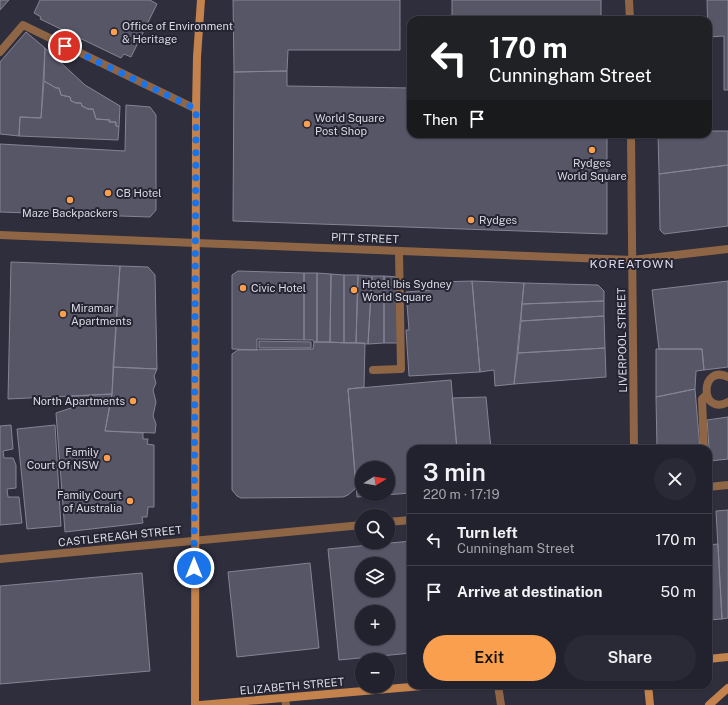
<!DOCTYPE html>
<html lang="en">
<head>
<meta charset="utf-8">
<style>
  :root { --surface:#22222e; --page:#2a2a36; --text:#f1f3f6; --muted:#a2a4aa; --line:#3f3f4a; --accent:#fa9f4e }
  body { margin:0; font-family:"Public Sans",sans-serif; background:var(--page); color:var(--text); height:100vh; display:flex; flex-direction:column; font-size:15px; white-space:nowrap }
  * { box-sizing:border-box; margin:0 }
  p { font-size:13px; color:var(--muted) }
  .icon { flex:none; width:22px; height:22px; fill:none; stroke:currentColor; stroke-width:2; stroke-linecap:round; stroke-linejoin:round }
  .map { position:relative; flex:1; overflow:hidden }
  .panel { position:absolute; left:407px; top:445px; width:305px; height:244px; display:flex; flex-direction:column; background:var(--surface); border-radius:12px; box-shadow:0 1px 3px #0004,0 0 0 1px var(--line) }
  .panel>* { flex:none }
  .banner { position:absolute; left:407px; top:16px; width:305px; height:122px; border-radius:12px; box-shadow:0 1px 3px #0004,0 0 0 1px var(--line); background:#202124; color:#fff; overflow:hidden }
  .needle { width:26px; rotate:79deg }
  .controls { position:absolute; left:355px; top:461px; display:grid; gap:8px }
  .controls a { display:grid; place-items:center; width:40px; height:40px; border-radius:50%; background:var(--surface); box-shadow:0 1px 3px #0004,0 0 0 1px var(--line); font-size:20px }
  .pin { position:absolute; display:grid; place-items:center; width:34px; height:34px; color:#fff; margin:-17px; border:2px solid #fff; border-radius:50%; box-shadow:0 1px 4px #0007 }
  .me { position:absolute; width:44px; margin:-22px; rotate:0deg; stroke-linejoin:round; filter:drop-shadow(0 0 3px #0008) }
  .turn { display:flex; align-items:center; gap:14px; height:84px; padding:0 16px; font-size:18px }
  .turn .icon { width:52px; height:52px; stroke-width:2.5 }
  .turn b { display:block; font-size:28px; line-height:34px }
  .then { display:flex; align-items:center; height:38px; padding:0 16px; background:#0003; gap:8px; font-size:15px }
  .round { display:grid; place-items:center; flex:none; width:42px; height:42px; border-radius:21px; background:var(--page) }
  .summary { display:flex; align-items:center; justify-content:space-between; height:68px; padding:0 16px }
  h1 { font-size:24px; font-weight:600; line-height:30px }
  .primary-button { display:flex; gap:8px; margin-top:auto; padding:8px 16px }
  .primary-button a { flex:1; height:46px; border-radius:24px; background:var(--accent); color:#111; font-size:16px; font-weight:600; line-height:46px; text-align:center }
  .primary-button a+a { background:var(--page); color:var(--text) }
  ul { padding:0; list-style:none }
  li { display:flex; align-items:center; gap:12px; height:52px; padding:0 16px; border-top:1px solid var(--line) }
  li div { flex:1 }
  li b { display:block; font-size:15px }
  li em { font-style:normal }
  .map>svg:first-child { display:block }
  .building { fill:#565667; stroke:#848495; fill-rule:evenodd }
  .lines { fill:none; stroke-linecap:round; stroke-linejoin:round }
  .service { stroke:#8f6645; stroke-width:8 }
  .minor { stroke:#8f6645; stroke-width:8 }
  .tertiary { stroke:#8f6645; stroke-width:8 }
  .secondary { stroke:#c4834c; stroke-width:8 }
  .route { stroke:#1a73e8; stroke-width:7; stroke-dasharray:0 12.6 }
  .poi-dot { fill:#fa9f4e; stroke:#252432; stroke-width:1.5 }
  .labels { text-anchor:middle; stroke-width:4; stroke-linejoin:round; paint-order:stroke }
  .poi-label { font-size:11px; fill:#dadae4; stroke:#252432; text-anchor:start }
  .street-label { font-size:11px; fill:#dadae4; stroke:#252432 }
  .neighbourhood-label { font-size:12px; letter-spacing:1px; fill:#dddcf0; stroke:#252432 }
</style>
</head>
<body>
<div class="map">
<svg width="728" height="705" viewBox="0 0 728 705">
  <rect width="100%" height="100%" fill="#2e2e3d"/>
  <path class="building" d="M0 0H9L0 10Z
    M40 0H150L157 4 131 57 124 54 121 58 40 19 41 17 34 13Z
    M233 0H400V50H288L287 71 234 72Z
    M452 0H601V20H452Z
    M707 0H728V90H724V36L708 37Z
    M26 32 45 48 41 118 20 117 19 136 0 134V62Z
    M45 48 85 85 120 106 119 127 116 126V122H109L110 120 96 119 93 109H88L82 106 81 103H76L71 101 70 97 61 95 59 88H56L44 81Z
    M287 71V86L411 88V134H607V234L233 221 234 72Z
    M44 81 56 88H59L61 95 70 97 71 101 76 103H81L82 106 88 109H93L96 119 110 120 109 122H116V126L119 127 118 140 19 136 20 117 41 118Z
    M126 105 150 107 156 115V210L150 217 0 212V144L125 151Z
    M708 131H728V165L659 174 658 134H708Z
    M728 165V226L664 234 660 230 659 174Z
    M11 262 120 266 112 394 8 399Z
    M120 266 148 267 155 275 157 369 113 367Z
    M238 271 304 273V340L257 339V350L232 349V275Z
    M304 273H317V342H314L313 340H304Z
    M317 273 331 274 330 342H317Z
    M331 274 344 275V343L330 342Z
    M344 275H358L356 343H344Z
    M358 275 372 276 368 344 356 343Z
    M372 276H384V343L368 344Z
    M384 276 398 277V343H384Z
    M472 281 480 372 409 376 406 330H409L406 292 431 290 439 282Z
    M472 281 524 283 514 384 495 386 494 370 480 372Z
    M728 281V367L704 370 702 349H659L652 290Z
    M524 283 598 285 604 291V301L522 304Z
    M604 301V316L521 321 522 304Z
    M604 316 605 348 518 353 521 321Z
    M259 341 311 342V348H259Z
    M314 342 365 343 364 387 348 389 356 488 348 495 343 497 241 498 237 496 232 490V354L238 350 313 349Z
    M605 348 606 377 514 384 518 353Z
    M656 349H702L704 370 696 371 695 389 656 397Z
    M113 367 157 369 154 376 156 383 153 390 156 402 153 416 156 424 155 433 105 431 112 394Z
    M451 380 457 449H411V493L357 497 348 389ZM362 468H388V494H362Z
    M695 389 700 449H657L656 397Z
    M112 394 105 431 143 433V439H148L147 444 154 445V507H148L147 517H142L143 523 65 532 56 413 74 407 72 396Z
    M486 397 491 449H457L452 398Z
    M728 417V459L710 461 707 420Z
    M11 425 13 449 3 451 4 458H13L16 465V488L7 489 8 497H19L22 523 0 525V426Z
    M55 425 61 526 27 529 17 429Z
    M728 510V618L722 619 716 511Z
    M411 541V653L339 660 328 549ZM362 564H388V590H362ZM362 612H388V638H362Z
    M718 544 722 619 708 620V545Z
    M310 563 319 648 237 657 228 572Z
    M142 573 150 671 0 684V586Z"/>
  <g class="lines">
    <path class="service" d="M0 52 23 25 196 109
      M373 370 401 369 399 251
      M728 377C700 363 699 417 728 402
      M704 449 702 399 706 395
      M285 698 286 705"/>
    <path class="minor" d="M196 243 632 260 728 249
      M708 487 728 485
      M388 522 411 520
      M0 559 362 525
      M498 685 501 705"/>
    <path class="tertiary" d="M629 0 630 20
      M631 134 634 449
      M0 235 196 243"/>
    <path class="secondary" d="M708 659 728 657
      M648 685 650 705
      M195 705 196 109 197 57 201 0
      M200 705 434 685
      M709 705 728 688"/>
  </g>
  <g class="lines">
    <path class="route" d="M65 46 196 109 194 568"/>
  </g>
  <g class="poi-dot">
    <circle cx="114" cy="32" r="4"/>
    <circle cx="307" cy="124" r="4"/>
    <circle cx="592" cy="150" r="4"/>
    <circle cx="108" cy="193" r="4"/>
    <circle cx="70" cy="200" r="4"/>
    <circle cx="471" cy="220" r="4"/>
    <circle cx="243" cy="288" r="4"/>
    <circle cx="354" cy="290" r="4"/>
    <circle cx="63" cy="314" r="4"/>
    <circle cx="133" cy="401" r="4"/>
    <circle cx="107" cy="458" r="4"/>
    <circle cx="130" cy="501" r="4"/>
  </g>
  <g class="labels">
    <g class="poi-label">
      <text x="122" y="30">Office of Environment<tspan x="122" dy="13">&amp; Heritage</tspan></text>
      <text x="315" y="122">World Square<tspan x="315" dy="13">Post Shop</tspan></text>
      <text x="592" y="167" text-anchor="middle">Rydges<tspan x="592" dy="13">World Square</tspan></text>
      <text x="116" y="197">CB Hotel</text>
      <text x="70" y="217" text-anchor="middle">Maze Backpackers</text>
      <text x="479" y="224">Rydges</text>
      <text x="362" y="288">Hotel Ibis Sydney<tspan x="362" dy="13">World Square</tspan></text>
      <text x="251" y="292">Civic Hotel</text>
      <text x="71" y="312">Miramar<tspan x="71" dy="13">Apartments</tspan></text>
      <text x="125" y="405" text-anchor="end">North Apartments</text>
      <text x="99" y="456" text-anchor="end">Family<tspan x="99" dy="13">Court Of NSW</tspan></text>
      <text x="122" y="499" text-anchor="end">Family Court<tspan x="122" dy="13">of Australia</tspan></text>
    </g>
    <g class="street-label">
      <text transform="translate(365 238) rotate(2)" y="4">PITT STREET</text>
      <text transform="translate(622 340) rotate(-91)" y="4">LIVERPOOL STREET</text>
      <text transform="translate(120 536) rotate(-6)" y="4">CASTLEREAGH STREET</text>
      <text transform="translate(292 686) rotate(-5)" y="4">ELIZABETH STREET</text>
    </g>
    <g class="neighbourhood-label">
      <text x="632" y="268">KOREATOWN</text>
    </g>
  </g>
</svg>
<div class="controls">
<a><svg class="needle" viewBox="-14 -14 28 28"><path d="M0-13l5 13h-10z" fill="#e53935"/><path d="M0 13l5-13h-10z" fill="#a2a4aa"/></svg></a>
<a><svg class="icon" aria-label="search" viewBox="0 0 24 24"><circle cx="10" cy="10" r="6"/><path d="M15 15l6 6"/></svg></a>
<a><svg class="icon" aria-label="layers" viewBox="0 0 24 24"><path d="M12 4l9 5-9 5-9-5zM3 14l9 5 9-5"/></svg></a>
<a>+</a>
<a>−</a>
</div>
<div class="pin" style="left:65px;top:46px;background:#d93025"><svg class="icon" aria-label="arrive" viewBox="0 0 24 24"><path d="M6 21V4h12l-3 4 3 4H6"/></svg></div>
<svg class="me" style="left:194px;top:568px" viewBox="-20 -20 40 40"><circle r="17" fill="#1a73e8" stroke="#fff" stroke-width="3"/><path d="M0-11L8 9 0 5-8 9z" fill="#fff"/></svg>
<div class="banner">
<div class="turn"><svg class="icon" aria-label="left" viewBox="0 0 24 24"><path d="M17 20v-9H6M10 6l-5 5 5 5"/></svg><div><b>170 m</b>Cunningham Street</div></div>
<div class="then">Then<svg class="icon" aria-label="arrive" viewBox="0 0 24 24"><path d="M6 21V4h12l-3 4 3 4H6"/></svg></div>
</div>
<section class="panel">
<div class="summary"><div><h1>3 min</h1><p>220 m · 17:19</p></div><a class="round"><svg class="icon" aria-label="close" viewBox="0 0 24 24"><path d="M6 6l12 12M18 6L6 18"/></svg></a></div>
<ul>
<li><svg class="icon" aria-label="left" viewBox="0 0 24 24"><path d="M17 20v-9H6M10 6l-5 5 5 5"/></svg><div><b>Turn left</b><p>Cunningham Street</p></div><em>170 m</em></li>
<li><svg class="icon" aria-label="arrive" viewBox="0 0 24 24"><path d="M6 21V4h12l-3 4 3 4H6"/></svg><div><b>Arrive at destination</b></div><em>50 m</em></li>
</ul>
<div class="primary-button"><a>Exit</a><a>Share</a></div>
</section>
</div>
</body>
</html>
